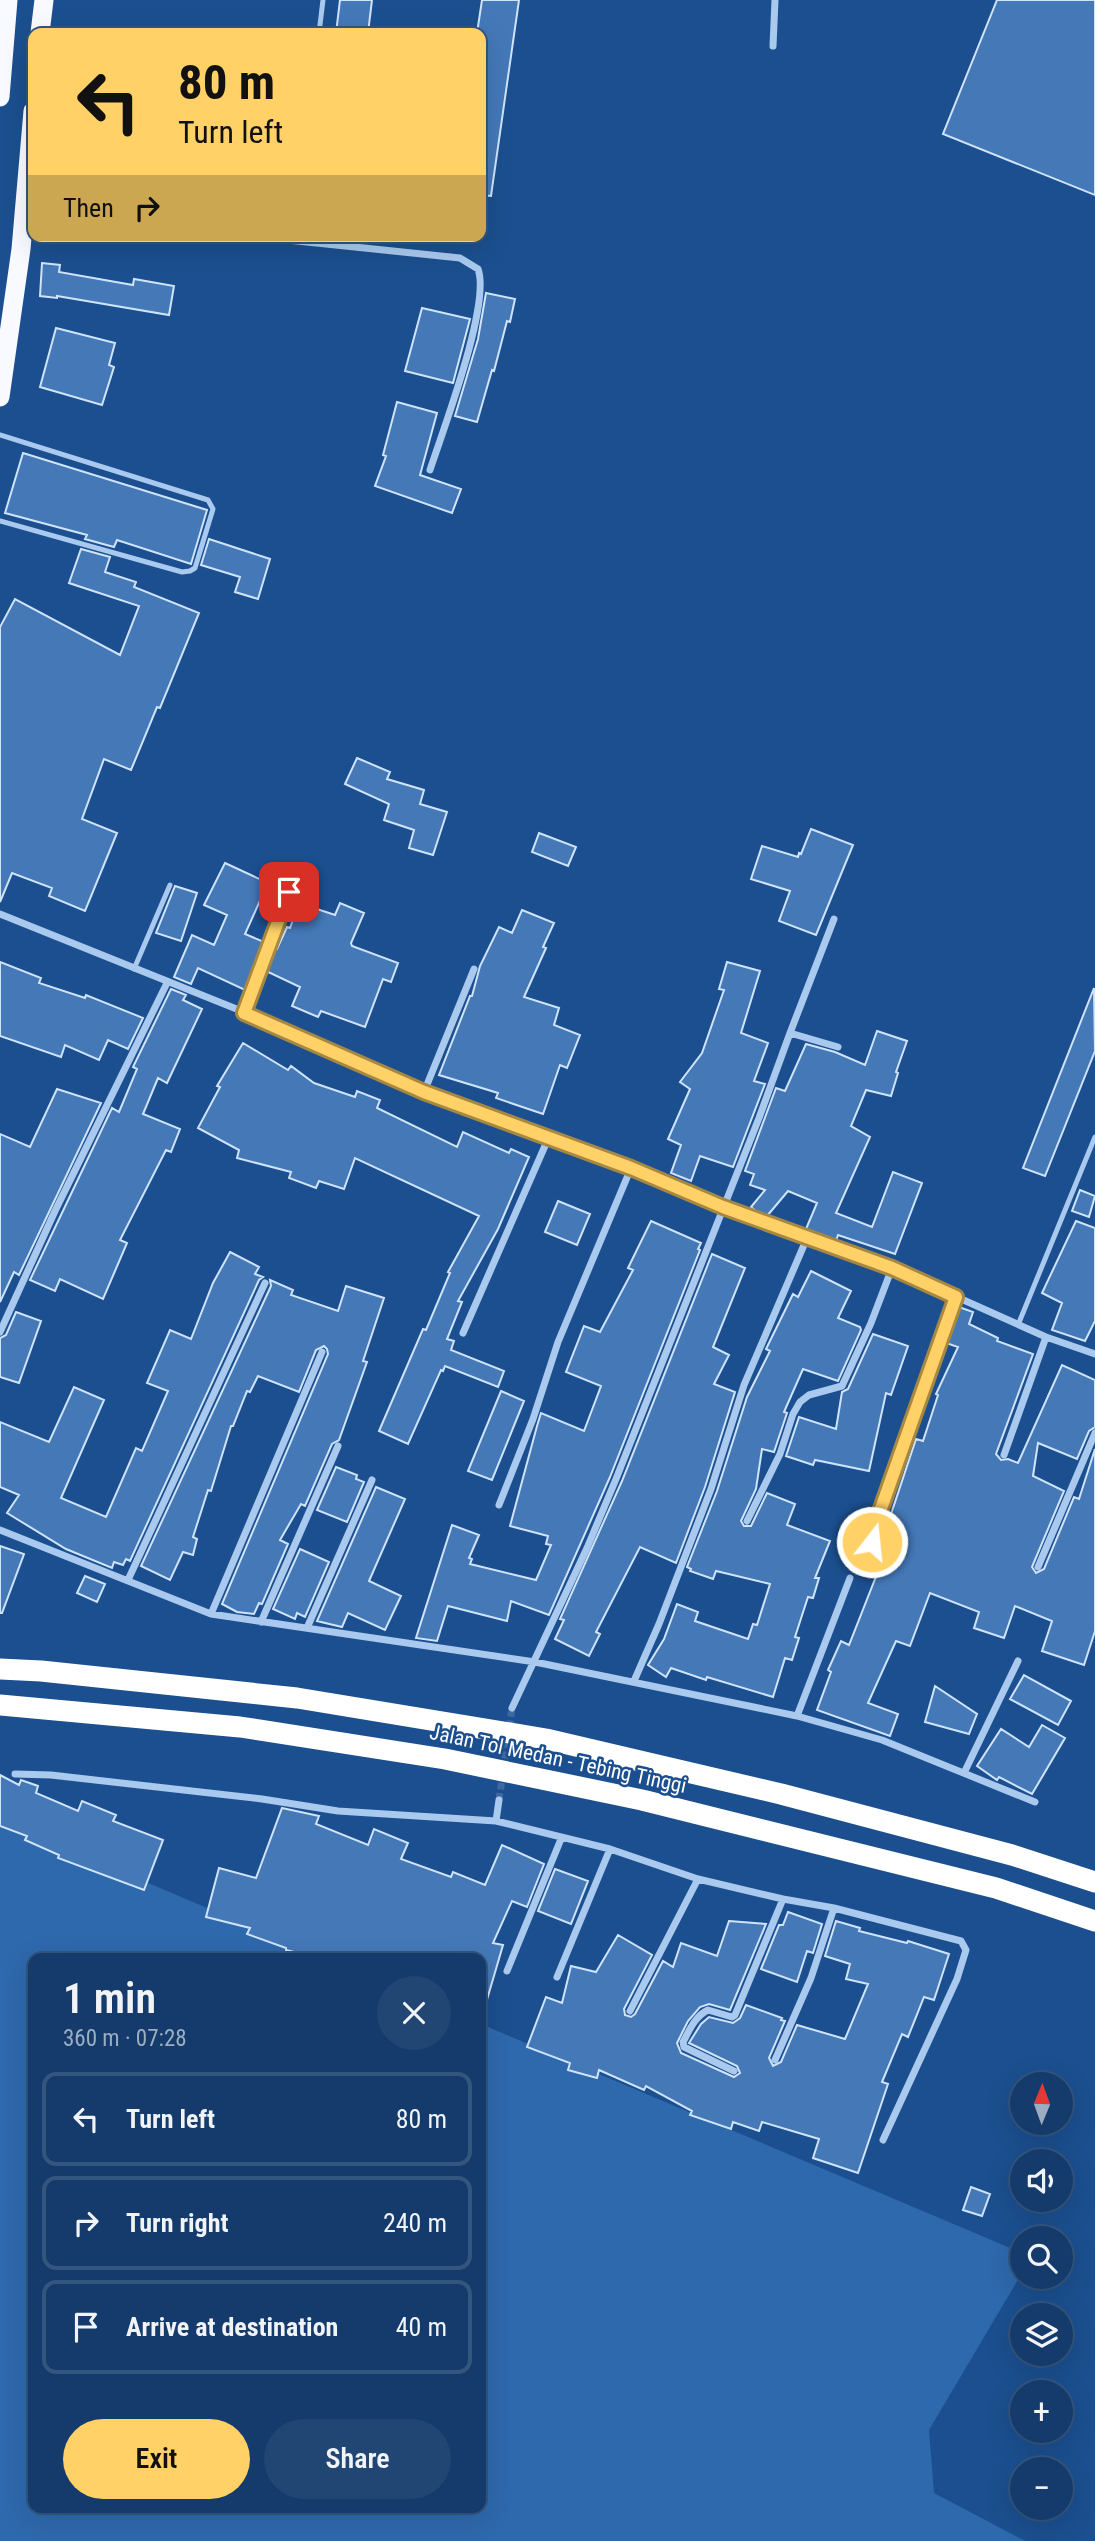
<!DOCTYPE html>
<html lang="en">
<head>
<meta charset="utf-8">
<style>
  :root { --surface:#143b6b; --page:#214673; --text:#f1f3f6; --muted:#9dadc1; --line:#33557e; --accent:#ffd166 }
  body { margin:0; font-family:"Roboto Condensed",sans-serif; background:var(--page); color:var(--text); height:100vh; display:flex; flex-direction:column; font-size:26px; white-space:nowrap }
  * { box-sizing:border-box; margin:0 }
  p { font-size:23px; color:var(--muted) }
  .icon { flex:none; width:38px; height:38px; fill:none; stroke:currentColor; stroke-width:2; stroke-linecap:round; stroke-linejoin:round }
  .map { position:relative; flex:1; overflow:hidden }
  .drawer { position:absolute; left:28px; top:1953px; width:458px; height:560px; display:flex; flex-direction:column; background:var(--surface); border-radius:14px; box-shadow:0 7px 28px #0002,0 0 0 2px var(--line) }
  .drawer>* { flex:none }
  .top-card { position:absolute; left:28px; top:28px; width:458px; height:214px; border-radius:14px; box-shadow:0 7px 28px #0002,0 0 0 2px var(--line); background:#ffd166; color:#111; overflow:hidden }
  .needle { width:46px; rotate:1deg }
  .controls { position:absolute; left:1010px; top:2072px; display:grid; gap:14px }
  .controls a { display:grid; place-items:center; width:63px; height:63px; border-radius:50%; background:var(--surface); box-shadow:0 7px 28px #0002,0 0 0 2px var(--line); font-size:35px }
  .pin { position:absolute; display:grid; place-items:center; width:60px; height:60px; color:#fff; margin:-30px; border-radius:14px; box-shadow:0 4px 10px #0006 }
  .me { position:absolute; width:77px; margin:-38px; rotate:16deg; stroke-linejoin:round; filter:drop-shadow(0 0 5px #0008) }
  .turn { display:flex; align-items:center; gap:24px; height:147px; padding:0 35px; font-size:32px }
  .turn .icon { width:91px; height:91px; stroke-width:2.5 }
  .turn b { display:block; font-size:49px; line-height:60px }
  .then { display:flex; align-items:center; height:66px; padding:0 35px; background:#0003; gap:14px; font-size:26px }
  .round { display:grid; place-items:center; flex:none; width:74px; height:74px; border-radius:37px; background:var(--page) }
  .overview { display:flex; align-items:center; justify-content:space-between; height:119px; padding:0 35px }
  h1 { font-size:42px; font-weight:600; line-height:52px }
  .primary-button { display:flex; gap:14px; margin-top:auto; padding:14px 35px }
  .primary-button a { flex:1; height:80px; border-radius:42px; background:var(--accent); color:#111; font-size:28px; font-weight:600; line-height:80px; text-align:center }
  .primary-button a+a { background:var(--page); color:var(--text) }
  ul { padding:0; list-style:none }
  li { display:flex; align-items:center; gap:21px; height:94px; margin:0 14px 10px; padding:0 21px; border:4px solid var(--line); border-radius:14px }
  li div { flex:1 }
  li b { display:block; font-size:26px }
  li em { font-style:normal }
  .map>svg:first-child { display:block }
  .green { fill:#2e69ad }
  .building { fill:#4478b7; stroke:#cfe3fa; stroke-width:2 }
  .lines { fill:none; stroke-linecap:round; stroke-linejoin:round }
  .minor-tunnel { stroke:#3d69a0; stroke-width:7; stroke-dasharray:7 3.5; stroke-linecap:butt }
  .service { stroke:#a9c9ee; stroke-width:5 }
  .minor { stroke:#a9c9ee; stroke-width:7 }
  .trunk { stroke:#f8faff; stroke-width:19 }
  .motorway { stroke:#fff; stroke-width:21 }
  .route-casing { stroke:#a68842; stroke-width:18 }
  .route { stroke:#ffd166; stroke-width:12 }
  .labels { text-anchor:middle; stroke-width:5; stroke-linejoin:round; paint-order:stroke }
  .street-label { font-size:21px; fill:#fff; stroke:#1b4f8f }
</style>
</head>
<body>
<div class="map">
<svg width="1095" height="2541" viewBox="0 0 1095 2541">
  <rect width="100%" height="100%" fill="#1b4f8f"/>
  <path class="green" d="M0 1820 325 1958H33V2508H481V2024L1022 2253V2273L929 2430 934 2493 1025 2541H0Z"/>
  <path class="building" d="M340 0H372L368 33H336Z
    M482 0H519L491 196 481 195V33H477Z
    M997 0H1095V195L943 134Z
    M42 263 60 265 59 272 133 285 134 279 174 286 169 315 57 296V298L40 296Z
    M486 293 515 299 510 322 507 321 494 371 492 370 477 422 455 416 478 339Z
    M422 308 470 319 453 383 405 371Z
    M56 328 115 343 109 365 114 367 102 405 40 387Z
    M397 402 437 413 420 475 461 489 452 513 375 486 386 456 383 455Z
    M23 453 207 510 191 564 117 540 114 547 85 539 87 535 5 513Z
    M209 539 270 559 258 599 235 592 240 577 201 565Z
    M81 549 110 557 105 572 136 582 134 587 199 613 160 708 157 707 131 770 104 759 82 819 117 833 85 911 49 896 52 888 12 873 0 902V627L15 599 120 655 139 606 69 583Z
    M357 758 390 772 387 779 424 790 420 804 447 812 433 855 409 848 414 830 384 820 389 804 345 784Z
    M811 829 853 845 816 935 779 921 790 891 751 879 762 846 798 857 799 853 801 854Z
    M539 833 576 847 568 866 532 852Z
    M225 863 268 883 245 934 264 942 245 990 198 968 191 984 174 977 192 935 214 945 227 915 204 905Z
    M175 886 197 893 181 941 156 933Z
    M299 903 335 915 340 903 364 913 351 943 352 946 398 963 391 982 383 979 365 1027 321 1011 318 1017 292 1006 300 987 266 971 275 948 277 949 287 927 290 928Z
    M522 910 554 923 543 947 546 948 524 997 559 1008 554 1025 580 1035 567 1068 560 1065 543 1114 496 1098 498 1093 439 1075 470 996H472L480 966 499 927 512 933Z
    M0 962 41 978 39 983 85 998 86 995 143 1018 128 1049 108 1040 99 1060 65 1045 61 1057 0 1036Z
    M727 962 760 971 741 1033 768 1043 754 1081 765 1084 733 1167 700 1156 691 1181 671 1173 681 1145 668 1139 690 1089 680 1082 702 1053 724 990 719 989Z
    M1094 988 1095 1051 1045 1176 1023 1168Z
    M171 989 186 995 183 1000 202 1009 167 1083 158 1078 143 1114 180 1129 171 1152 166 1150 120 1240 127 1243 103 1299 60 1279 55 1291 30 1280 112 1108 119 1112 137 1069 133 1067Z
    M877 1031 907 1041 896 1072 898 1073 891 1096 866 1090 851 1126 870 1137 836 1213 872 1227 893 1172 922 1183 895 1254 838 1235 836 1241 806 1229 817 1203 788 1191 767 1216 758 1213 751 1207 765 1190 750 1185 754 1174 745 1171 776 1088 785 1091 806 1044 835 1052 865 1065Z
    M243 1043 288 1070 291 1066 314 1083 355 1097 357 1091 380 1100 377 1108 457 1147 463 1132 509 1153 511 1149 529 1157 498 1229 458 1301 462 1302 447 1339 454 1341 451 1350 504 1371 498 1387 445 1366 443 1371 441 1370 408 1444 379 1431 423 1329 426 1330 450 1273 448 1272 479 1216 355 1158 344 1189 319 1181 316 1188 289 1178 291 1172 237 1158 239 1150 198 1128 220 1087 217 1086Z
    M57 1089 101 1103 19 1275 14 1272 0 1302V1134L30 1147Z
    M1080 1190 1095 1196 1089 1217 1072 1211Z
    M558 1201 590 1214 577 1245 545 1232Z
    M651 1221 701 1243 698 1249 700 1250 610 1477 549 1615 511 1601 507 1621 448 1606 437 1641 416 1638 452 1525 479 1535 469 1558 472 1559 470 1564 536 1580 551 1545 546 1544 548 1536 510 1526 537 1426 541 1413 584 1431 601 1386 566 1372 584 1326 600 1332 633 1270 628 1268Z
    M1076 1221 1095 1228V1321L1085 1341 1052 1330 1062 1303 1042 1293Z
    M230 1252 259 1267 255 1274 263 1277 259 1280 130 1561 126 1559 123 1565 114 1562 112 1568 66 1549 7 1513 19 1495 0 1487V1422L49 1442 74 1387 104 1400 61 1498 106 1517 136 1448 142 1451 168 1391 147 1383 170 1330 191 1339 213 1283Z
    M712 1254 745 1268 713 1347 729 1355 714 1384 735 1392 705 1487 676 1563 640 1547 596 1632 600 1634 589 1656 555 1639 564 1620 560 1619 622 1481Z
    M811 1271 851 1291 838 1318 860 1327 861 1330 838 1381 803 1369 784 1412 787 1413 774 1452 762 1449 756 1489 741 1521 744 1526H751L767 1493 795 1504 787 1525 830 1541 815 1578H819L813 1598 808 1597 795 1637 799 1638 792 1660 785 1658 773 1697 707 1677 706 1680 671 1668 666 1677 648 1665 664 1639 677 1604 698 1612 695 1621 748 1639 753 1624 757 1625 770 1584 716 1571 713 1579 690 1571 691 1569 687 1567 717 1491 747 1397 770 1351 766 1349 793 1294 798 1297Z
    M270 1280 293 1290 291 1295 338 1311 346 1286 384 1298 363 1361 367 1362 339 1440 332 1444 305 1506 301 1504 280 1540 288 1544 262 1604 259 1603 254 1614 237 1612 222 1604 328 1354 327 1349 324 1346 316 1350 299 1392 258 1376 250 1392 247 1391 233 1426H231L211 1491 208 1490 193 1537 197 1539 193 1555 183 1552 170 1580 141 1566 271 1286Z
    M959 1307 973 1312 969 1324 998 1338 997 1341 1033 1354 996 1454 1001 1460 1008 1459 1018 1463 1062 1365 1095 1380V1427L1089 1431 1077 1459 1038 1443 1033 1476 1064 1491 1032 1567 1036 1573 1044 1569 1074 1497 1079 1499 1095 1449V1631L1084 1665 1042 1651 1052 1621 1015 1606 1004 1638 974 1628 979 1612 930 1593 910 1646 896 1641 868 1703 898 1714 890 1736 817 1710 831 1672 828 1670 841 1641 849 1645 888 1546 878 1543V1538L886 1513 891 1514 916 1439 923 1441 938 1395 936 1394 958 1347 946 1343Z
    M16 1312 41 1321 19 1383 0 1377V1338L6 1335Z
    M873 1334 908 1346 891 1395 886 1393 869 1471 815 1460 813 1465 786 1456 799 1417 836 1429 842 1392 848 1389Z
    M501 1391 524 1401 492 1480 468 1471Z
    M336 1467 357 1475 356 1479 364 1482 347 1522 317 1510Z
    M376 1487 405 1499 369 1581 401 1596 385 1630 348 1613 342 1627 317 1621Z
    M0 1546 24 1554 2 1613H0Z
    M300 1549 329 1562 305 1617 297 1613 295 1619 273 1609Z
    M85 1576 105 1584 97 1602 77 1593Z
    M1024 1675 1071 1701 1058 1725 1010 1699Z
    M935 1686 977 1714 969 1734 925 1722Z
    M1042 1725 1065 1738 1032 1794 999 1777 997 1780 977 1766 1001 1729 1029 1747Z
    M0 1775 19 1785 21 1780 38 1786 36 1793 78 1811 82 1801 116 1815 113 1821 163 1840 144 1890 58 1858 59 1855 25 1840 27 1836 0 1826Z
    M282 1808 319 1816 316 1824 368 1845 374 1829 408 1843 401 1859 451 1877 453 1872 485 1885 502 1845 544 1864 527 1907 512 1901 493 1943 503 1945 486 2003 481 2002V1958H319L286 1950V1948L247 1934 250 1928 206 1917 219 1868 256 1878Z
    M555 1869 588 1881 571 1924 538 1911Z
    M788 1912 822 1924 813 1953 807 1951 797 1982 761 1969 779 1925H783Z
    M729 1921 766 1924 730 2010 709 2004 700 2007 688 2021 677 2043 681 2053 734 2077 740 2073 737 2066 689 2043 701 2024 709 2017 733 2023 740 2018 746 2005 782 2018 781 2020 785 2021 769 2058 773 2066 781 2062 797 2025 845 2039 868 1984 846 1979 850 1964 825 1956 836 1921 860 1928 859 1931 907 1943 908 1941 949 1954 934 2000 924 1997 908 2037 902 2034 882 2082 888 2084 858 2173 813 2158 819 2139 762 2122 759 2131 733 2122 731 2129 690 2115 692 2111 646 2086 644 2090 599 2070 597 2078 568 2070 570 2063 527 2047 546 1997 562 2003 571 1966 596 1972 618 1935 652 1955 624 2009 625 2015 631 2017 635 2014 663 1961 673 1967 681 1943 717 1956Z
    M971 2187 990 2194 982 2216 963 2210Z"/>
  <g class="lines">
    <path class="minor-tunnel" d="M499 1800 512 1708"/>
    <path class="service" d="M319 33 323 0
      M0 435 208 500 213 509 195 568 190 571 182 572 0 521
      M134 969 170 885
      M1018 1325 1095 1137"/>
    <path class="minor" d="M773 46 775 0
      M270 236 278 239 460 258 478 269C491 304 443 430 430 470
      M0 914 244 1012 424 1092 631 1168 723 1207 892 1268 1046 1337 1095 1354
      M244 1012 295 877
      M790 1033 834 919
      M424 1092 474 969
      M0 1332 55 1211 167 983
      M463 1333 548 1139
      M1004 1455 1046 1337
      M499 1505 533 1419 558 1342 631 1168
      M747 1521 780 1454 793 1414 800 1402 809 1395 842 1386 871 1323 892 1268
      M0 1530 211 1614 535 1662 797 1716 882 1740 1035 1802
      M872 1542V1534L956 1297
      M1038 1567 1095 1433
      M128 1580 265 1283
      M211 1614 322 1352
      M261 1622 338 1446
      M307 1628 372 1480
      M634 1681 659 1624 711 1489 744 1385 807 1238
      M512 1708 587 1548 616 1479 759 1118 790 1033 838 1047
      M797 1716 850 1578
      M964 1773 1018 1661
      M15 1774 51 1775 262 1799 338 1811 496 1821 610 1849 698 1879 783 1899 834 1908 961 1941 966 1950 957 1979 883 2140
      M496 1821 499 1800
      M507 1971 561 1839
      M557 1977 610 1849
      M630 2011 698 1879
      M775 2060 811 1978 834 1908
      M734 2071 684 2047 683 2042C689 2031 695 2016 708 2010L732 2017 735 2015 783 1899"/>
    <path class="trunk" d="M40 33 44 0
      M0 97 8 0
      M0 397 21 249 33 111"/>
    <path class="motorway" d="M0 1669 41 1671 297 1698 546 1739 781 1794 1012 1855 1095 1882
      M0 1705 240 1727 445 1759 642 1800 996 1888 1095 1921"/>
  </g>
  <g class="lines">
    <defs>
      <path id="route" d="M289 892 244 1013 424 1092 631 1168 723 1207 892 1268 956 1297 872 1534V1542"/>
    </defs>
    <use href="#route" class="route-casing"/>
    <use href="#route" class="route"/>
  </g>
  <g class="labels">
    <g class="street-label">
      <text transform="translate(558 1759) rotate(12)" y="7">Jalan Tol Medan - Tebing Tinggi</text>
    </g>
  </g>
</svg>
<div class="controls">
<a><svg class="needle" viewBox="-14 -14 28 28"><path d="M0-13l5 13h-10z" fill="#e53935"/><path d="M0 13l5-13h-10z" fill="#9dadc1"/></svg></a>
<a><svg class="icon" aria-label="sound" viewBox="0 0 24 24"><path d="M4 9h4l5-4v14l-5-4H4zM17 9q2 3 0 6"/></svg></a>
<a><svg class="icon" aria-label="search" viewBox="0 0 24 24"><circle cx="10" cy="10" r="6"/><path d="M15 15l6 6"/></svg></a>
<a><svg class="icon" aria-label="layers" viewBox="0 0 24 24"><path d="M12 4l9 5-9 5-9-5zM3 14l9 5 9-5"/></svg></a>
<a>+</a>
<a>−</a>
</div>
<div class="pin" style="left:289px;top:892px;background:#d93025"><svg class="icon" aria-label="arrive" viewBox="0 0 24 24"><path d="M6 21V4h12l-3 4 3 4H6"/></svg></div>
<svg class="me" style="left:872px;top:1542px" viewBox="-20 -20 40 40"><circle r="17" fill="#ffd166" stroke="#fff" stroke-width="3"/><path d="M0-11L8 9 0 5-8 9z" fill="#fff"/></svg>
<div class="top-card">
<div class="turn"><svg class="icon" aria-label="left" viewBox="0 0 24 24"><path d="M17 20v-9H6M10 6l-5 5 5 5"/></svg><div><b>80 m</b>Turn left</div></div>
<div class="then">Then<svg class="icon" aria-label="right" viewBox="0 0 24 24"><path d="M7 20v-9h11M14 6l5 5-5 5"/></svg></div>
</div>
<section class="drawer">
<div class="overview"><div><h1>1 min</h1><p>360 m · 07:28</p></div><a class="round"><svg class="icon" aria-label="close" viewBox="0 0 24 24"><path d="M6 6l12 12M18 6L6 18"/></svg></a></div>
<ul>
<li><svg class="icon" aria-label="left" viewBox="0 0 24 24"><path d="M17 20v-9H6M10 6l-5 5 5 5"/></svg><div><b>Turn left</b></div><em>80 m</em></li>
<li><svg class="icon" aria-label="right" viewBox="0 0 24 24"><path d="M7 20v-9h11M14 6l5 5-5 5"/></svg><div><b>Turn right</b></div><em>240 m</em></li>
<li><svg class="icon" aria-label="arrive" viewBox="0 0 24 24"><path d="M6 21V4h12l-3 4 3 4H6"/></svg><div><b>Arrive at destination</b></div><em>40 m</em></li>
</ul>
<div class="primary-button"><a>Exit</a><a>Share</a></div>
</section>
</div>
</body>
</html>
